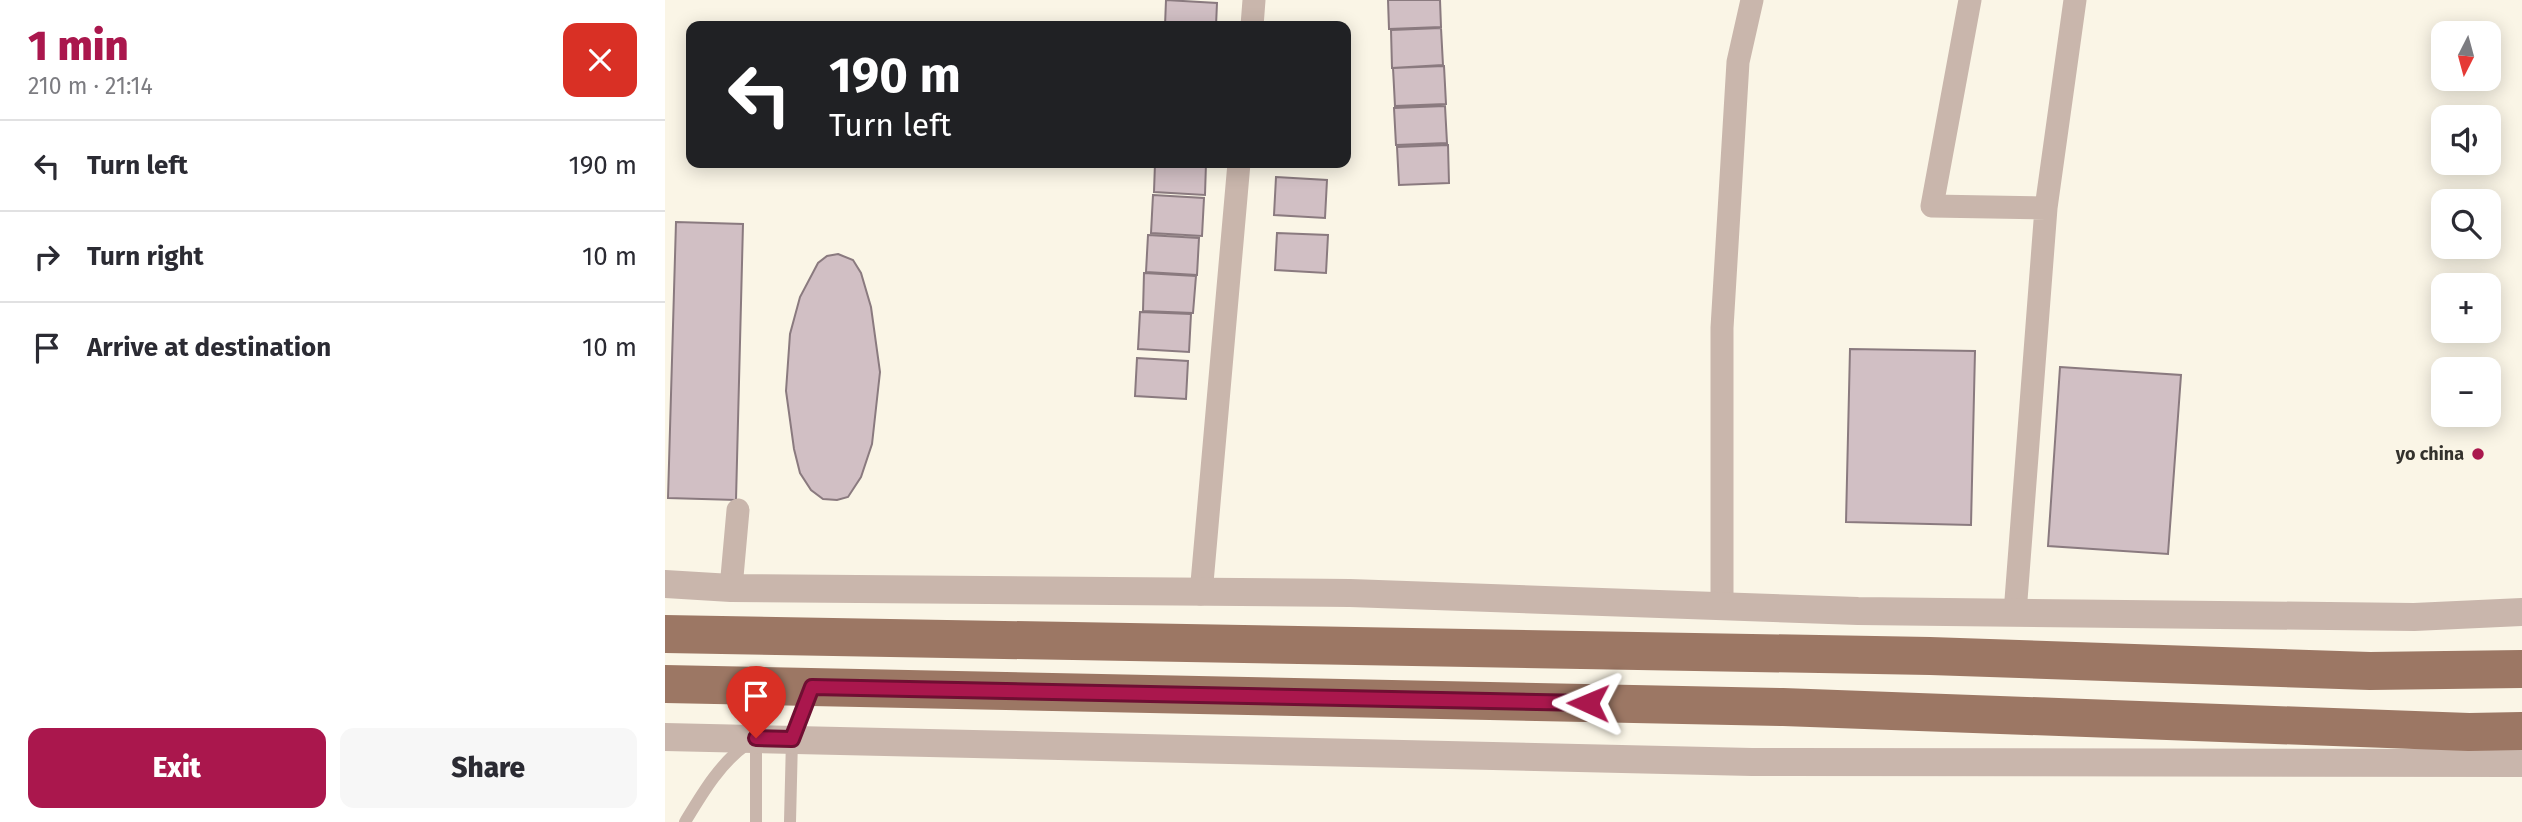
<!DOCTYPE html>
<html lang="en">
<head>
<meta charset="utf-8">
<style>
  :root { --surface:#fff; --page:#f7f7f7; --text:#2b2b33; --muted:#7c7c81; --line:#e1e1e2; --accent:#aa174d }
  body { margin:0; font-family:"Fira Sans",sans-serif; background:var(--page); color:var(--text); height:100vh; display:flex; flex-direction:column; font-size:26px; white-space:nowrap }
  * { box-sizing:border-box; margin:0 }
  p { font-size:23px; color:var(--muted) }
  .icon { flex:none; width:38px; height:38px; fill:none; stroke:currentColor; stroke-width:2; stroke-linecap:round; stroke-linejoin:round }
  .map { position:relative; flex:1; overflow:hidden }
  .side { display:flex; flex-direction:column; background:var(--surface); width:665px }
  .side>* { flex:none }
  .guide { position:absolute; left:21px; top:21px; width:665px; height:147px; border-radius:14px; box-shadow:0 4px 18px #0003; background:#202124; color:#fff; overflow:hidden }
  .needle { width:46px; rotate:186deg }
  .controls { position:absolute; left:1766px; top:21px; display:grid; gap:14px }
  .controls a { display:grid; place-items:center; width:70px; height:70px; border-radius:14px; background:var(--surface); box-shadow:0 4px 18px #0003; font-size:35px }
  .pin { position:absolute; display:grid; place-items:center; width:60px; height:60px; color:#fff; margin:-72px -30px; border-radius:50% 50% 50% 0; rotate:-45deg; box-shadow:0 0 7px #0007 }
  .pin .icon { rotate:45deg }
  .me { position:absolute; width:77px; margin:-38px; rotate:271deg; stroke-linejoin:round; filter:drop-shadow(0 0 5px #0008) }
  .turn { display:flex; align-items:center; gap:24px; height:147px; padding:0 28px; font-size:32px }
  .turn .icon { width:91px; height:91px; stroke-width:2.5 }
  .turn b { display:block; font-size:49px; line-height:60px }
  .round { display:grid; place-items:center; flex:none; width:74px; height:74px; border-radius:14px; background:var(--page) }
  .head { display:flex; align-items:center; justify-content:space-between; height:119px; padding:0 28px }
  h1 { font-size:42px; font-weight:800; line-height:52px; color:var(--accent) }
  .button { display:flex; gap:14px; margin-top:auto; padding:14px 28px }
  .button a { flex:1; height:80px; border-radius:14px; background:var(--accent); color:#fff; font-size:28px; font-weight:800; line-height:80px; text-align:center }
  .button a+a { background:var(--page); color:var(--text) }
  ul { padding:0; list-style:none }
  li { display:flex; align-items:center; gap:21px; height:91px; padding:0 28px; border-top:2px solid var(--line) }
  li div { flex:1 }
  li b { display:block; font-size:26px }
  li em { font-style:normal }
  main { display:flex; flex:1; min-height:0 }
  .map>svg:first-child { display:block }
  .building { fill:#d1bfc4; stroke:#8a7a7f; stroke-width:2 }
  .lines { fill:none; stroke-linecap:round; stroke-linejoin:round }
  .service { stroke:#c9b6ac; stroke-width:12 }
  .minor { stroke:#c9b6ac; stroke-width:23 }
  .tertiary { stroke:#c9b6ac; stroke-width:28 }
  .trunk { stroke:#9c7764; stroke-width:38 }
  .route-casing { stroke:#6e0f32; stroke-width:18 }
  .route { stroke:#aa174d; stroke-width:12 }
  .poi-dot { fill:#aa174d; stroke:#faf5e6; stroke-width:2.5 }
  .labels { text-anchor:middle; stroke-width:5; stroke-linejoin:round; paint-order:stroke }
  .poi-label { font-size:18px; font-weight:bold; fill:#34322d; stroke:#faf5e6; text-anchor:end }
</style>
</head>
<body>
<main>
<section class="side">
<div class="head"><div><h1>1 min</h1><p>210 m · 21:14</p></div><a class="round" style="background:#d93025;color:#fff"><svg class="icon" aria-label="close" viewBox="0 0 24 24"><path d="M6 6l12 12M18 6L6 18"/></svg></a></div>
<ul>
<li><svg class="icon" aria-label="left" viewBox="0 0 24 24"><path d="M17 20v-9H6M10 6l-5 5 5 5"/></svg><div><b>Turn left</b></div><em>190 m</em></li>
<li><svg class="icon" aria-label="right" viewBox="0 0 24 24"><path d="M7 20v-9h11M14 6l5 5-5 5"/></svg><div><b>Turn right</b></div><em>10 m</em></li>
<li><svg class="icon" aria-label="arrive" viewBox="0 0 24 24"><path d="M6 21V4h12l-3 4 3 4H6"/></svg><div><b>Arrive at destination</b></div><em>10 m</em></li>
</ul>
<div class="button"><a>Exit</a><a>Share</a></div>
</section>
<div class="map">
<svg width="1857" height="822" viewBox="0 0 1857 822">
  <rect width="100%" height="100%" fill="#faf5e6"/>
  <path class="building" d="M501 0 552 3 551 26H500Z
    M723 0H775L776 27 724 29Z
    M776 28 778 65 727 68 726 30Z
    M779 66 781 104 730 106 728 68Z
    M780 106 782 143 731 145 729 108Z
    M783 145 784 183 734 185 732 147Z
    M490 163H541L540 195 489 192Z
    M611 177 662 180 660 218 609 215Z
    M488 195 539 198 537 236 486 233Z
    M11 222 78 224 71 500 3 498Z
    M612 233 663 235 661 273 610 270Z
    M483 235 534 238 532 275 481 272Z
    M173 254 188 260 196 273 206 307 215 372 207 444 196 477 183 497 172 500 158 499 146 490 135 473 129 449 121 391 125 334 135 297 153 263 162 256Z
    M479 273 531 276 528 313 478 311Z
    M475 312 526 314 524 352 473 349Z
    M1185 349 1310 351 1306 525 1181 522Z
    M472 358 523 361 521 399 470 396Z
    M1395 367 1516 375 1503 554 1383 546Z"/>
  <g class="lines">
    <path class="service" d="M80 691 91 738V822
      M20 822C37 794 55 763 82 744
      M125 822 127 739 145 693"/>
    <path class="minor" d="M1305 0 1267 206 1381 208
      M587 26 589 0
      M66 588 73 510
      M536 594 574 163
      M1057 606V328L1073 62 1087 0
      M1350 613 1381 208 1410 0"/>
    <path class="tertiary" d="M0 584 66 588 685 593 1193 611 1749 617 1857 612
      M0 737 1087 762 1857 763"/>
    <path class="trunk" d="M0 634 1265 656 1705 671 1857 669
      M0 684 1118 707 1804 732 1857 731"/>
  </g>
  <g class="lines">
    <defs>
      <path id="route" d="M91 738 127 739 147 687 923 703"/>
    </defs>
    <use href="#route" class="route-casing"/>
    <use href="#route" class="route"/>
  </g>
  <circle class="poi-dot" cx="1813" cy="454" r="7"/>
  <g class="labels">
    <g class="poi-label">
      <text x="1799" y="460">yo china</text>
    </g>
  </g>
</svg>
<div class="controls">
<a><svg class="needle" viewBox="-14 -14 28 28"><path d="M0-13l5 13h-10z" fill="#e53935"/><path d="M0 13l5-13h-10z" fill="#7c7c81"/></svg></a>
<a><svg class="icon" aria-label="sound" viewBox="0 0 24 24"><path d="M4 9h4l5-4v14l-5-4H4zM17 9q2 3 0 6"/></svg></a>
<a><svg class="icon" aria-label="search" viewBox="0 0 24 24"><circle cx="10" cy="10" r="6"/><path d="M15 15l6 6"/></svg></a>
<a>+</a>
<a>−</a>
</div>
<div class="pin" style="left:91px;top:738px;background:#d93025"><svg class="icon" aria-label="arrive" viewBox="0 0 24 24"><path d="M6 21V4h12l-3 4 3 4H6"/></svg></div>
<svg class="me" style="left:923px;top:703px" viewBox="-20 -20 40 40"><path d="M0-17L14 15 0 8-14 15z" fill="#aa174d" stroke="#fff" stroke-width="4"/></svg>
<div class="guide">
<div class="turn"><svg class="icon" aria-label="left" viewBox="0 0 24 24"><path d="M17 20v-9H6M10 6l-5 5 5 5"/></svg><div><b>190 m</b>Turn left</div></div>
</div>
</div>
</main>
</body>
</html>
